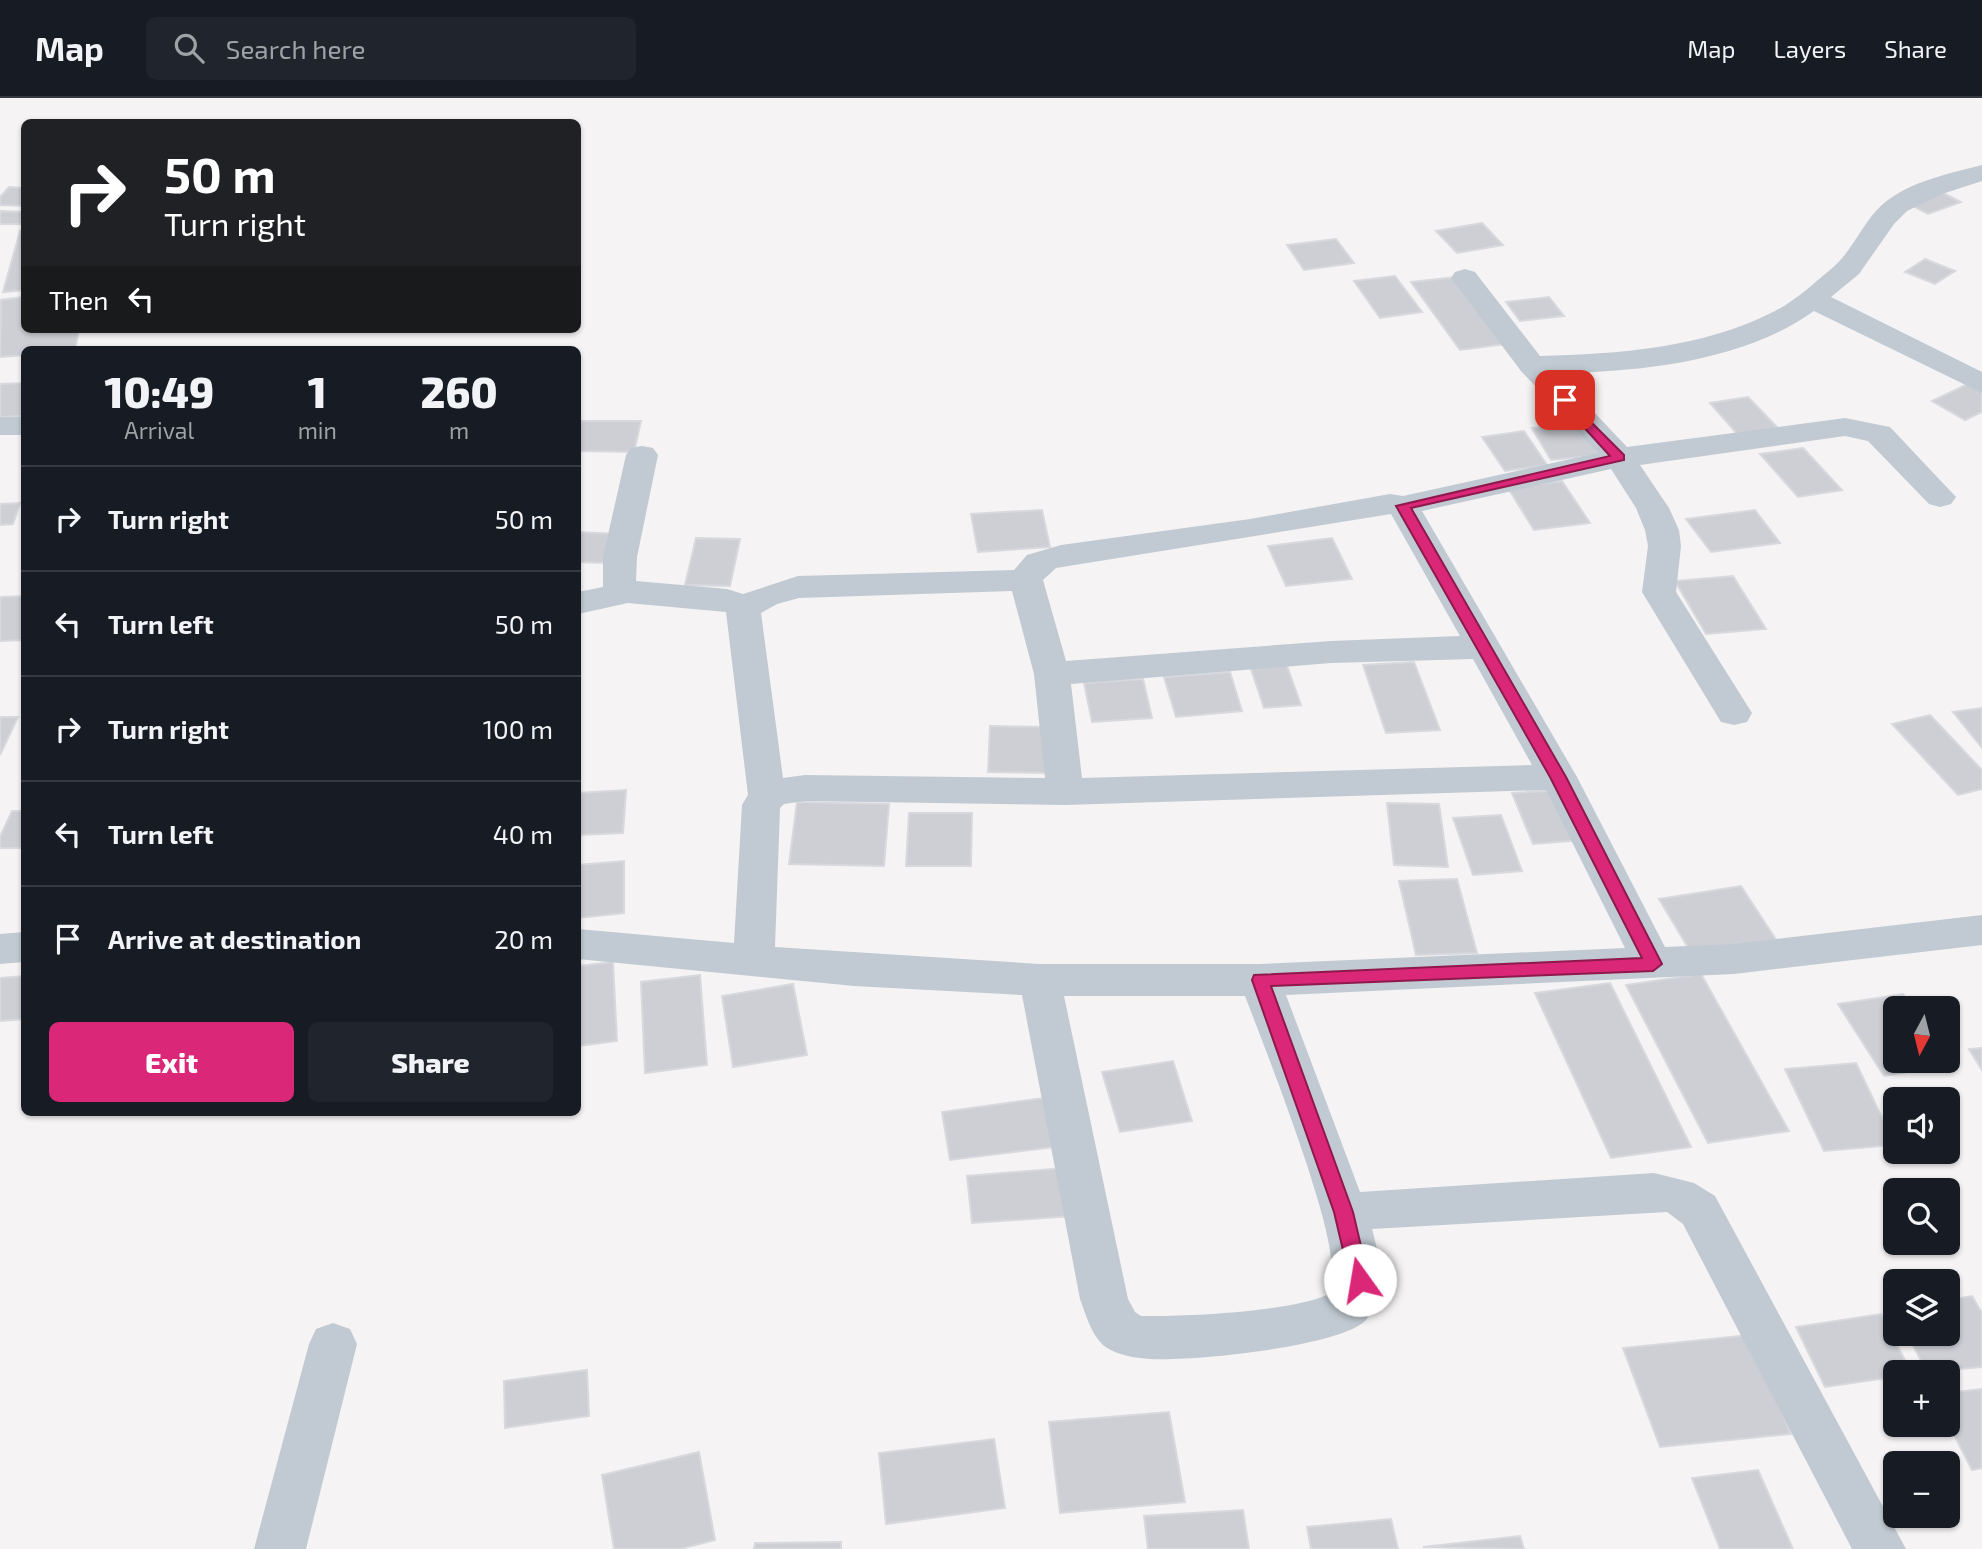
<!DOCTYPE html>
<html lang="en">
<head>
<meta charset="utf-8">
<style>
  :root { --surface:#171b24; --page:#20242c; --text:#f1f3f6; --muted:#9ea1a6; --line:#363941; --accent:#db2777 }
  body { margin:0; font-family:"Exo 2",sans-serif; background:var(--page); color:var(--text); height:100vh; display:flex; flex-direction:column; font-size:26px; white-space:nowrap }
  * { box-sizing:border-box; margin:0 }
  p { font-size:23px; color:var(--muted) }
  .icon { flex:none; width:38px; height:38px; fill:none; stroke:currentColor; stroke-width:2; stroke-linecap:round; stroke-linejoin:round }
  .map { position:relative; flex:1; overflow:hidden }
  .side { position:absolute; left:21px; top:248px; width:560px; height:770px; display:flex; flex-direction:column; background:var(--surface); border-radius:10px; box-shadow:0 2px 5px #0004 }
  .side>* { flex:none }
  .hud { position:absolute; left:21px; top:21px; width:560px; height:214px; border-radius:10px; box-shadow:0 2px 5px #0004; background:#202124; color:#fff; overflow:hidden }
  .needle { width:46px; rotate:187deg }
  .buttons { position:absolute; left:1883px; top:898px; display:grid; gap:14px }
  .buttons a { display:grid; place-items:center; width:77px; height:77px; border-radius:10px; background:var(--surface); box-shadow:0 2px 5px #0004; font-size:35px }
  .pin { position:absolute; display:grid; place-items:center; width:60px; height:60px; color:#fff; margin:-30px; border-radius:14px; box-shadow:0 4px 10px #0006 }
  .me { position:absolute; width:77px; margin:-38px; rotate:347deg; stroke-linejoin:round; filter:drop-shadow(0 0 5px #0008) }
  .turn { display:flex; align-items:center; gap:24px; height:147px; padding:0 28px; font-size:32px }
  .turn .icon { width:91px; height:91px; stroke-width:2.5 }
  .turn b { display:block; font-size:49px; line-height:60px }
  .then { display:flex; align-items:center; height:66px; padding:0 28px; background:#0003; gap:14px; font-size:26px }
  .eta { display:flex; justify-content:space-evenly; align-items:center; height:119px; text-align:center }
  .eta b { font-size:42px; font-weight:800; line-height:49px }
  .cta { display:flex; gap:14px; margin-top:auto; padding:14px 28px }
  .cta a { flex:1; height:80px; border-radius:10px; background:var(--accent); color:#fff; font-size:28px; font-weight:800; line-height:80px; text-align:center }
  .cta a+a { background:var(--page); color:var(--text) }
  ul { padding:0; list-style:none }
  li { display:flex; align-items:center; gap:21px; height:105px; padding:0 28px; border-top:2px solid var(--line) }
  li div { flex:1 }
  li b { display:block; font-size:26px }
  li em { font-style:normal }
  header { display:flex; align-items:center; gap:42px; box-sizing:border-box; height:98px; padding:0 35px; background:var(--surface); border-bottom:2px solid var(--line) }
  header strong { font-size:33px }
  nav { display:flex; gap:38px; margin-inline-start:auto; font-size:24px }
  .search { width:490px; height:63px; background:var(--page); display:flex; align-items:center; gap:18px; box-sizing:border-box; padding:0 24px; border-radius:10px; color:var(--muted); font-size:26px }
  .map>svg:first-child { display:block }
  .building { fill:#cdcfd5; stroke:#d7d9de; stroke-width:2 }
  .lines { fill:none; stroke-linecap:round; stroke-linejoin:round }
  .minor { fill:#c1cad2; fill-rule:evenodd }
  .route { fill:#db2777; stroke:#8e194d; stroke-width:2 }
</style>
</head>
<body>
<header>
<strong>Map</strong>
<div class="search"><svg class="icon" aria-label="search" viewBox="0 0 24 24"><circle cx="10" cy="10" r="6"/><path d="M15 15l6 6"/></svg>Search here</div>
<nav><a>Map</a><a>Layers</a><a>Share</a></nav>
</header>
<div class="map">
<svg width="1982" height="1451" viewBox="0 0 1982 1451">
  <rect width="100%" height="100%" fill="#f5f3f3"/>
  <path class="building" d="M9 89 24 90V108L0 107V99Z
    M1939 93 1961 104 1928 116 1907 105Z
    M0 113 24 114V126H0Z
    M1482 125 1503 147 1457 155 1436 133Z
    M20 133H24V192L3 194Z
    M1336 141 1354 165 1304 172 1287 147Z
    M1925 161 1955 173 1935 186 1905 174Z
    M1395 178 1422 214 1380 220 1354 183Z
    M1456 179 1506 246 1460 252 1411 184Z
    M24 199V231H79L75 252H24V257L0 259 1 202Z
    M1549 199 1564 218 1520 223 1506 204Z
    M24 285V318L0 319V286Z
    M1970 285 1982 292V314L1965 322 1932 303Z
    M1748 299 1778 330 1738 337 1710 305Z
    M581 323H641L634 354 578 353Z
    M1578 325 1599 357 1551 362 1532 330Z
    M1524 333 1547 367 1505 373 1482 339Z
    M1803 350 1842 392 1798 399 1760 356Z
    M1562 383 1590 425 1534 432 1508 390Z
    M20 405 13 426 0 427V406Z
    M1042 412 1050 449 978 454 971 416Z
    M1755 412 1780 445 1711 454 1686 421Z
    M578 434 617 436 609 465 578 464Z
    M696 440 740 441 730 488 685 487Z
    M1332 440 1352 481 1286 488 1268 448Z
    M1733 478 1766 531 1706 536 1675 483Z
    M24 498V542L0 543V499Z
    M1414 564 1440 632 1386 635 1363 567Z
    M1286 565 1301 607 1264 610 1250 568Z
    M1230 574 1242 613 1176 619 1164 579Z
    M1143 581 1152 620 1092 624 1084 585Z
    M1982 610V650L1953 614Z
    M1930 617 1982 672V691L1958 697 1892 626Z
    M0 619H18L0 657Z
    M990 628 1050 629 1049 675 988 674Z
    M626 692 623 735 578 737V695Z
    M1561 692 1582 742 1533 746 1512 695Z
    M797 704 889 706 884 768 789 766Z
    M1387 705 1439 706 1448 769 1394 767Z
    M12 713H24V750H0V739Z
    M909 715H972L971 768H906Z
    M1501 717 1522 773 1473 777 1453 720Z
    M624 763V815L578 820V767Z
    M1457 781 1477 855 1416 857 1399 783Z
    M1741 788 1777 843 1693 858 1659 801Z
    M613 864 617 943 578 948V868Z
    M1701 876 1789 1033 1708 1045 1626 887Z
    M700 877 707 967 645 975 641 884Z
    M24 878V921L0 923V880Z
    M1610 885 1691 1049 1611 1060 1535 895Z
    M793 886 807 957 733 969 722 898Z
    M1903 896 1913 910H1895V962H1948L1951 967 1884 978 1838 906Z
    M1982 950V972L1969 951Z
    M1173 963 1192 1023 1120 1034 1102 974Z
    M1856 965 1895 1047 1824 1053 1785 971Z
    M1044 1000 1055 1049 950 1062 942 1014Z
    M1064 1070 1072 1118 972 1125 967 1078Z
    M1972 1198 1982 1215V1269L1927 1274 1907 1236H1948V1202Z
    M1881 1216 1911 1274H1895V1279L1825 1289 1796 1229Z
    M1749 1237 1791 1336 1660 1349 1623 1250Z
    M587 1272 589 1318 505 1330 504 1283Z
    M1982 1291V1370L1972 1372 1948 1325V1295Z
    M1169 1314 1185 1404 1060 1415 1049 1324Z
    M994 1341 1005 1410 886 1426 879 1355Z
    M699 1354 715 1442 680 1451H614L602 1377Z
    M1758 1372 1793 1451H1720L1692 1380Z
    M1243 1412 1249 1451H1148L1144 1418Z
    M1391 1421 1398 1451H1311L1307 1429Z
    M1520 1438 1524 1451 1423 1449Z
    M841 1444V1451H754L755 1445Z"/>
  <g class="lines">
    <path class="minor" d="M1982 67V83L1942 96 1907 113 1894 126 1859 176 1831 199 1982 274V295L1814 213C1744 263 1641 274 1557 275L1627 349 1845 320 1890 329 1956 399 1951 406 1940 409 1929 406 1868 343 1845 338 1640 367 1669 410 1679 432 1681 448 1676 494 1752 615 1747 624 1734 627 1721 624 1642 494 1648 448 1645 432 1636 410 1611 371 1422 413 1577 679 1665 849 1734 846 1982 817V847L1734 876 1286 897 1360 1094 1654 1075 1694 1085 1715 1098 1906 1451H1852L1683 1126 1667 1114 1372 1131C1380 1161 1389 1198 1365 1223 1339 1249 1178 1266 1140 1260 1130 1259 1118 1256 1109 1251 1093 1243 1086 1217 1080 1201L1022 897 854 888 578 861V831L734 845 742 707 748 697 726 514 628 505 578 516V494L603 489V459L626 357 631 350 642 348 653 350 658 357 637 459 636 483 727 491 743 496 798 478 1014 472 1027 457 1061 447 1250 421 1390 396 1403 398 1598 355 1521 273 1451 180 1455 174 1465 171 1475 174 1540 258C1618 256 1704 250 1775 213 1795 203 1813 186 1830 172 1850 156 1859 132 1876 113 1901 85 1947 76 1982 67ZM1391 416 1460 538 1331 543 1066 563 1043 482 1056 470ZM1012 493 1034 576 1045 680 805 677 783 680 761 515 777 506 799 500ZM1473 561 1532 667 1082 680 1071 586 1331 565ZM1546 692 1625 850 1260 866H1040L775 849 780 710 784 706 805 703 1065 707ZM1064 898H1245C1267 955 1289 1012 1308 1070 1320 1109 1334 1150 1333 1191L1329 1196C1292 1214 1183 1219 1141 1218L1135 1214 1128 1201Z
      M0 319H24V337H0Z
      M24 834V864L0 866V836Z
      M333 1225 350 1231 357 1246 306 1451H254L309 1246 316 1231Z"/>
  </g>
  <path class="route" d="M1565 298 1624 357V362L1411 410 1566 679 1662 866 1653 873 1271 888 1353 1114 1369 1182 1366 1188 1360 1191 1353 1188 1350 1182 1334 1114 1252 882 1254 877 1642 860 1550 679 1396 408 1610 358 1561 304V299Z"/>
</svg>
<div class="buttons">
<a><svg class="needle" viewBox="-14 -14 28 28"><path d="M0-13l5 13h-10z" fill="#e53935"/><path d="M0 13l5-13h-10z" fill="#9ea1a6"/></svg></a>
<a><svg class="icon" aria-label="sound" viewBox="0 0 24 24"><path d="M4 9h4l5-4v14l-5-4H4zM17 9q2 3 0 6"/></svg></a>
<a><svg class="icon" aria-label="search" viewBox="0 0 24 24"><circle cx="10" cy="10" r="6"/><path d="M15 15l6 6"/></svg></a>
<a><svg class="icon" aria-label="layers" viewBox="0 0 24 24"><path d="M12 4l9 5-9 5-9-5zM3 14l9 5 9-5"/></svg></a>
<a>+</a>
<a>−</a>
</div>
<div class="pin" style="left:1565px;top:302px;background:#d93025"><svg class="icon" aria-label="arrive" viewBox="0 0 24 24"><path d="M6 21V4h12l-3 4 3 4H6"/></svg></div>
<svg class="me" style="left:1360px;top:1182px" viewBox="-20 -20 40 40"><circle r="19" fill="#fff"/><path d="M0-13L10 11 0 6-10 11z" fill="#db2777"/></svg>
<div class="hud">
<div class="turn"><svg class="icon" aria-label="right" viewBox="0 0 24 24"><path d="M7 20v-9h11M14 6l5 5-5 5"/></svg><div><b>50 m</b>Turn right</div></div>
<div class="then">Then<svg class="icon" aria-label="left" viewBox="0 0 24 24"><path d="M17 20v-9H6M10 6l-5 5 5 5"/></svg></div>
</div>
<section class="side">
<div class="eta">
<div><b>10:49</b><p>Arrival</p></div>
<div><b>1</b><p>min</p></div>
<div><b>260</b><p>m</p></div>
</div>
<ul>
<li><svg class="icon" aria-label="right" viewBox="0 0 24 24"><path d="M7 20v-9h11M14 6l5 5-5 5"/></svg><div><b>Turn right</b></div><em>50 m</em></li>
<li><svg class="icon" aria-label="left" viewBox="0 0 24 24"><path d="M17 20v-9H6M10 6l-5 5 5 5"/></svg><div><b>Turn left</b></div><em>50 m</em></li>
<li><svg class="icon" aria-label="right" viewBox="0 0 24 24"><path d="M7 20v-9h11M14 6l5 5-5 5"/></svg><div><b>Turn right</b></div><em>100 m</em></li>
<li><svg class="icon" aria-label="left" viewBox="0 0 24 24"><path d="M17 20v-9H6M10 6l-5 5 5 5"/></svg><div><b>Turn left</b></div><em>40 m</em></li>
<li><svg class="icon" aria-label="arrive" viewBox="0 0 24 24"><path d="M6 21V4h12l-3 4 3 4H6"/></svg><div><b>Arrive at destination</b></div><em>20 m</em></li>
</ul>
<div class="cta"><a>Exit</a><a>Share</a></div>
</section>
</div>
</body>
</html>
